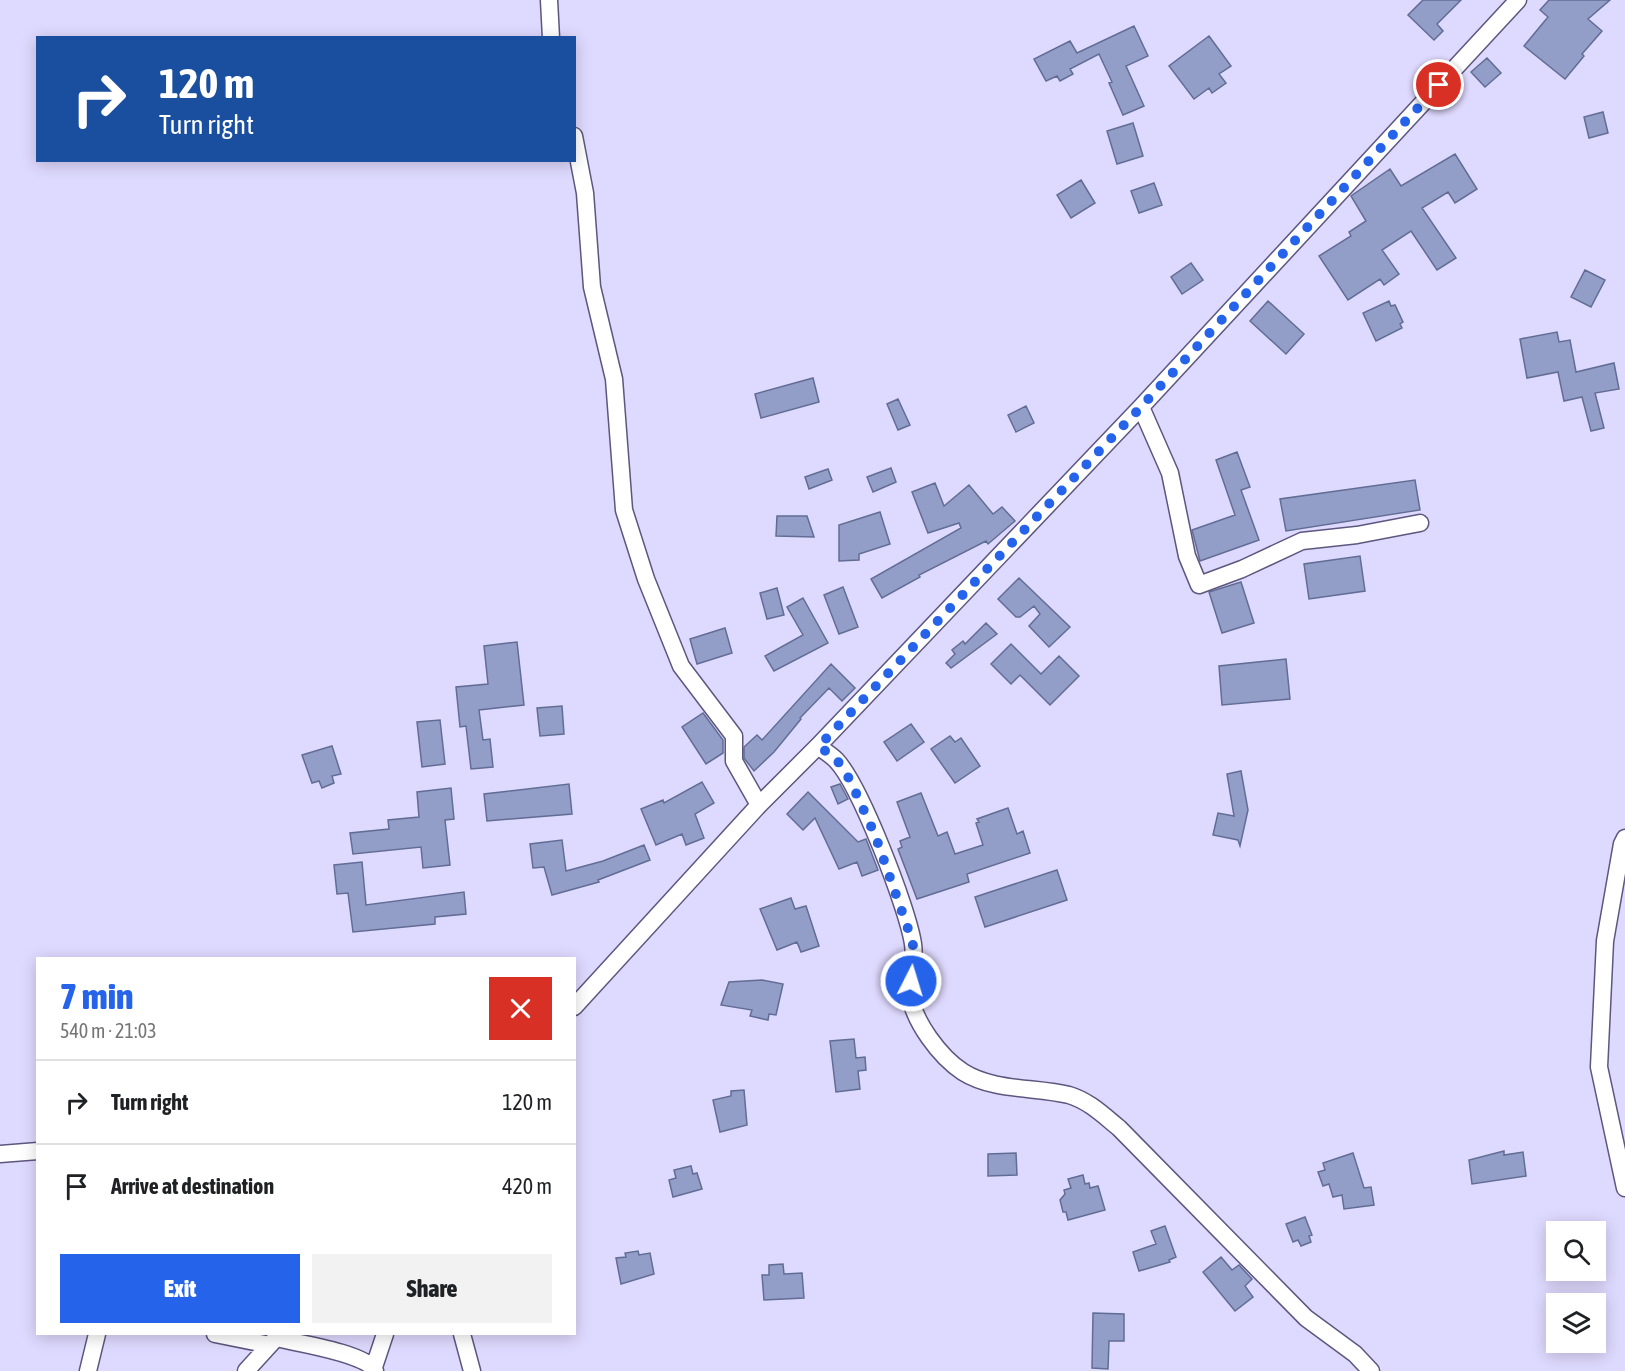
<!DOCTYPE html>
<html lang="en">
<head>
<meta charset="utf-8">
<style>
  :root { --surface:#fff; --page:#f2f2f2; --text:#202124; --muted:#757577; --line:#e0e0e0; --accent:#2563eb }
  body { margin:0; font-family:"Asap Condensed",sans-serif; background:var(--page); color:var(--text); height:100vh; display:flex; flex-direction:column; font-size:22px; white-space:nowrap }
  * { box-sizing:border-box; margin:0 }
  p { font-size:20px; color:var(--muted) }
  .icon { flex:none; width:33px; height:33px; fill:none; stroke:currentColor; stroke-width:2; stroke-linecap:round; stroke-linejoin:round }
  .map { position:relative; flex:1; overflow:hidden }
  .drawer { position:absolute; left:36px; top:957px; width:540px; height:378px; display:flex; flex-direction:column; background:var(--surface); border-radius:0px; box-shadow:0 3px 15px #0003 }
  .drawer>* { flex:none }
  .hud { position:absolute; left:36px; top:36px; width:540px; height:126px; border-radius:0px; box-shadow:0 3px 15px #0003; background:#1a4fa0; color:#fff; overflow:hidden }
  .controls { position:absolute; left:1546px; top:1221px; display:grid; gap:12px }
  .controls a { display:grid; place-items:center; width:60px; height:60px; border-radius:0px; background:var(--surface); box-shadow:0 3px 15px #0003; font-size:30px }
  .pin { position:absolute; display:grid; place-items:center; width:51px; height:51px; color:#fff; margin:-26px; border:3px solid #fff; border-radius:50%; box-shadow:0 2px 6px #0007 }
  .me { position:absolute; width:66px; margin:-33px; rotate:5deg; stroke-linejoin:round; filter:drop-shadow(0 0 4px #0008) }
  .turn { display:flex; align-items:center; gap:21px; height:126px; padding:0 24px; font-size:27px }
  .turn .icon { width:78px; height:78px; stroke-width:2.5 }
  .turn b { display:block; font-size:42px; line-height:51px }
  .round { display:grid; place-items:center; flex:none; width:63px; height:63px; border-radius:0px; background:var(--page) }
  .headline { display:flex; align-items:center; justify-content:space-between; height:102px; padding:0 24px }
  h1 { font-size:36px; font-weight:800; line-height:45px; color:var(--accent) }
  .cta { display:flex; gap:12px; margin-top:auto; padding:12px 24px }
  .cta a { flex:1; height:69px; border-radius:0px; background:var(--accent); color:#fff; font-size:24px; font-weight:800; line-height:69px; text-align:center }
  .cta a+a { background:var(--page); color:var(--text) }
  ul { padding:0; list-style:none }
  li { display:flex; align-items:center; gap:18px; height:84px; padding:0 24px; border-top:2px solid var(--line) }
  li div { flex:1 }
  li b { display:block; font-size:22px }
  li em { font-style:normal }
  .map>svg:first-child { display:block }
  .building { fill:#929ec8; stroke:#626d95; stroke-width:1.5 }
  .lines { fill:none; stroke-linecap:round; stroke-linejoin:round }
  .minor-casing { stroke:#5d567e; stroke-width:19 }
  .minor { stroke:#fff; stroke-width:16 }
  .route { stroke:#2563eb; stroke-width:10; stroke-dasharray:0 18 }
</style>
</head>
<body>
<div class="map">
<svg width="1625" height="1371" viewBox="0 0 1625 1371">
  <rect width="100%" height="100%" fill="#ded9fe"/>
  <path class="building" d="M1423 0H1461L1437 24 1443 31 1434 40 1408 15Z
    M1549 0H1610L1588 19 1602 31 1582 54 1584 56 1565 79 1524 46 1548 17 1540 10Z
    M1134 26 1148 56 1126 66 1144 106 1123 115 1109 83 1112 82 1099 54 1070 69 1073 74 1060 81 1057 76 1046 81 1034 59 1070 41 1077 53Z
    M1209 36 1231 66 1219 74 1226 83 1212 93 1209 88 1194 99 1169 66Z
    M1487 58 1501 73 1485 87 1471 72Z
    M1603 112 1608 133 1589 138 1584 117Z
    M1133 123 1143 156 1117 164 1107 131Z
    M1455 154 1477 189 1455 203 1448 192 1422 208 1456 258 1437 270 1411 231 1382 250 1399 274 1384 285 1380 279 1348 300 1319 256 1351 236 1349 232 1366 221 1351 196 1390 169 1401 186Z
    M1081 180 1095 203 1071 218 1057 195Z
    M1154 183 1162 205 1139 213 1131 191Z
    M1191 263 1203 280 1182 294 1171 277Z
    M1585 270 1605 280 1591 307 1571 297Z
    M1268 301 1304 334 1286 354 1250 321Z
    M1389 301 1391 306 1395 305 1403 322 1400 324 1402 328 1376 341 1363 313Z
    M1557 332 1559 342 1570 340 1576 372 1614 363 1619 389 1595 393 1604 428 1591 431 1582 397 1564 401 1558 372 1527 378 1520 339Z
    M813 378 819 402 761 418 755 394Z
    M898 399 910 425 898 430 887 404Z
    M1026 406 1034 423 1016 432 1008 415Z
    M1237 452 1250 487 1241 490 1259 540 1200 561 1192 530 1235 515 1216 460Z
    M891 468 896 482 873 492 867 477Z
    M828 469 832 480 809 489 805 477Z
    M1415 480 1420 510 1286 531 1280 499Z
    M935 483 944 506 969 485 993 514 1002 507 1015 521 988 544 986 541 919 575 920 577 882 598 871 579 961 528 959 523 928 533 912 492Z
    M880 512 890 544 859 554V560L839 561V525Z
    M777 516H807L814 537 776 536Z
    M1360 556 1365 591 1309 599 1304 564Z
    M1019 578 1070 627 1049 647 1029 626 1040 614 1034 606 1020 617H1016L998 599Z
    M1241 582 1254 623 1222 633 1209 592Z
    M843 587 858 627 839 634 824 595Z
    M777 588 784 615 767 619 760 593Z
    M803 598 828 643 774 671 765 656 803 635 787 607Z
    M986 623 997 634 951 668 946 663 955 654 952 650 963 641 965 644Z
    M725 628 732 653 697 664 690 639Z
    M517 642 524 705 479 710 483 740 490 739 493 767 471 769 466 726 460 727 456 687 488 684 484 646Z
    M1011 644 1041 674 1059 656 1079 676 1050 705 1020 675 1011 684 991 664Z
    M1286 659 1290 699 1222 705 1219 666Z
    M831 664 855 688 842 701 829 688 800 718 801 719 774 752 754 771 744 758V747L757 735 762 740Z
    M562 706 564 734 540 736 537 708Z
    M703 713 723 740V753L706 764 682 727Z
    M440 720 445 764 422 767 417 722Z
    M911 724 924 742 897 761 884 742Z
    M950 736 955 742 961 738 980 766 955 783 931 749Z
    M332 746 341 774 332 776 334 783 322 788 319 781 312 783 302 755Z
    M1241 771 1248 810 1240 846 1238 840 1213 835 1218 813 1234 816 1227 774Z
    M702 782 714 803 695 814 704 838 686 845 682 834 656 845 641 809 663 800 664 803Z
    M569 784 572 814 487 821 484 794Z
    M840 784 848 799 838 804 831 787Z
    M451 788 454 819 445 820 450 865 423 868 421 847 353 854 350 833 389 829 388 820 419 817 417 792Z
    M808 792 858 842 866 839 878 870 862 876 857 862 839 869 815 818 803 830 787 814Z
    M921 793 938 836 947 832 955 854 983 845 976 823 979 822 977 819 1008 808 1017 834 1023 831 1030 853 967 874 969 882 917 899 898 849 902 847 900 841 910 837 897 802Z
    M562 840 566 871 603 861 644 845 650 860 598 880 599 882 552 895 544 867 533 868 530 844Z
    M362 862 366 905 464 892 466 914 435 917V924L353 932 348 893 337 894 334 865Z
    M1057 870 1067 900 985 927 975 897Z
    M791 898 795 909 806 906 819 946 801 952 797 942 777 950 760 909Z
    M762 980 783 984 776 1015 769 1014 768 1020 750 1016 752 1010 721 1005 729 982Z
    M854 1039 856 1058 865 1057 866 1070 858 1071 860 1089 836 1092 830 1041Z
    M744 1090 747 1125 720 1132 713 1100 731 1096V1091Z
    M1504 1151V1155L1523 1152 1526 1176 1472 1184 1469 1160Z
    M1016 1153 1017 1175 988 1176V1154Z
    M1353 1153 1364 1188 1371 1187 1374 1205 1344 1209 1342 1195 1333 1197 1329 1184 1323 1186 1318 1172 1325 1170 1323 1163Z
    M691 1166 693 1174 697 1173 702 1189 673 1197 669 1180 676 1178 674 1170Z
    M1083 1175 1085 1184 1089 1183 1090 1188 1098 1186 1105 1210 1068 1220 1066 1212H1063L1060 1200 1065 1194 1064 1190 1071 1188 1068 1179Z
    M1305 1217 1312 1235 1309 1236 1311 1242 1301 1246 1298 1240 1293 1242 1286 1224Z
    M1165 1226 1176 1257 1169 1260 1170 1262 1139 1271 1133 1252 1156 1244 1151 1231Z
    M638 1251 639 1255 650 1253 654 1274 621 1284 616 1258 626 1257 625 1253Z
    M1221 1257 1232 1270 1239 1265 1252 1279 1245 1286 1253 1297 1235 1311 1203 1272Z
    M783 1264 784 1274 802 1273 804 1298 764 1300 762 1275H769V1265Z
    M1093 1313 1124 1314V1341H1109L1108 1369 1092 1368Z"/>
  <g class="lines">
    <defs>
      <path id="minor" d="M549 0 551 38
        M574 136 585 193 592 287 614 379 624 510 646 579 681 666 734 736V761L759 805
        M1141 407 1170 473 1187 556 1199 585 1242 569 1302 541 1357 535 1420 523
        M818 746C824 751 831 755 836 760 860 785 908 909 913 944 916 961 908 978 910 994 913 1021 940 1057 963 1072 993 1091 1035 1087 1069 1095 1089 1101 1103 1115 1119 1128L1306 1318 1355 1354 1371 1371
        M1625 838 1622 844 1605 941 1599 1067 1625 1188
        M574 1007 759 805 818 746 1141 407 1518 0
        M0 1154 38 1151
        M215 1334 270 1345
        M462 1334 472 1371
        M276 1338C297 1343 366 1353 375 1371
        M374 1367 385 1334
        M88 1371 97 1334
        M246 1371 276 1338"/>
    </defs>
    <use href="#minor" class="minor-casing"/>
    <use href="#minor" class="minor"/>
  </g>
  <g class="lines">
    <path class="route" d="M911 981 913 943 875 835 850 780 837 760 819 746 1141 407 1439 85"/>
  </g>
</svg>
<div class="controls">
<a><svg class="icon" aria-label="search" viewBox="0 0 24 24"><circle cx="10" cy="10" r="6"/><path d="M15 15l6 6"/></svg></a>
<a><svg class="icon" aria-label="layers" viewBox="0 0 24 24"><path d="M12 4l9 5-9 5-9-5zM3 14l9 5 9-5"/></svg></a>
</div>
<div class="pin" style="left:1439px;top:85px;background:#d93025"><svg class="icon" aria-label="arrive" viewBox="0 0 24 24"><path d="M6 21V4h12l-3 4 3 4H6"/></svg></div>
<svg class="me" style="left:911px;top:981px" viewBox="-20 -20 40 40"><circle r="17" fill="#2563eb" stroke="#fff" stroke-width="3"/><path d="M0-11L8 9 0 5-8 9z" fill="#fff"/></svg>
<div class="hud">
<div class="turn"><svg class="icon" aria-label="right" viewBox="0 0 24 24"><path d="M7 20v-9h11M14 6l5 5-5 5"/></svg><div><b>120 m</b>Turn right</div></div>
</div>
<section class="drawer">
<div class="headline"><div><h1>7 min</h1><p>540 m · 21:03</p></div><a class="round" style="background:#d93025;color:#fff"><svg class="icon" aria-label="close" viewBox="0 0 24 24"><path d="M6 6l12 12M18 6L6 18"/></svg></a></div>
<ul>
<li><svg class="icon" aria-label="right" viewBox="0 0 24 24"><path d="M7 20v-9h11M14 6l5 5-5 5"/></svg><div><b>Turn right</b></div><em>120 m</em></li>
<li><svg class="icon" aria-label="arrive" viewBox="0 0 24 24"><path d="M6 21V4h12l-3 4 3 4H6"/></svg><div><b>Arrive at destination</b></div><em>420 m</em></li>
</ul>
<div class="cta"><a>Exit</a><a>Share</a></div>
</section>
</div>
</body>
</html>
